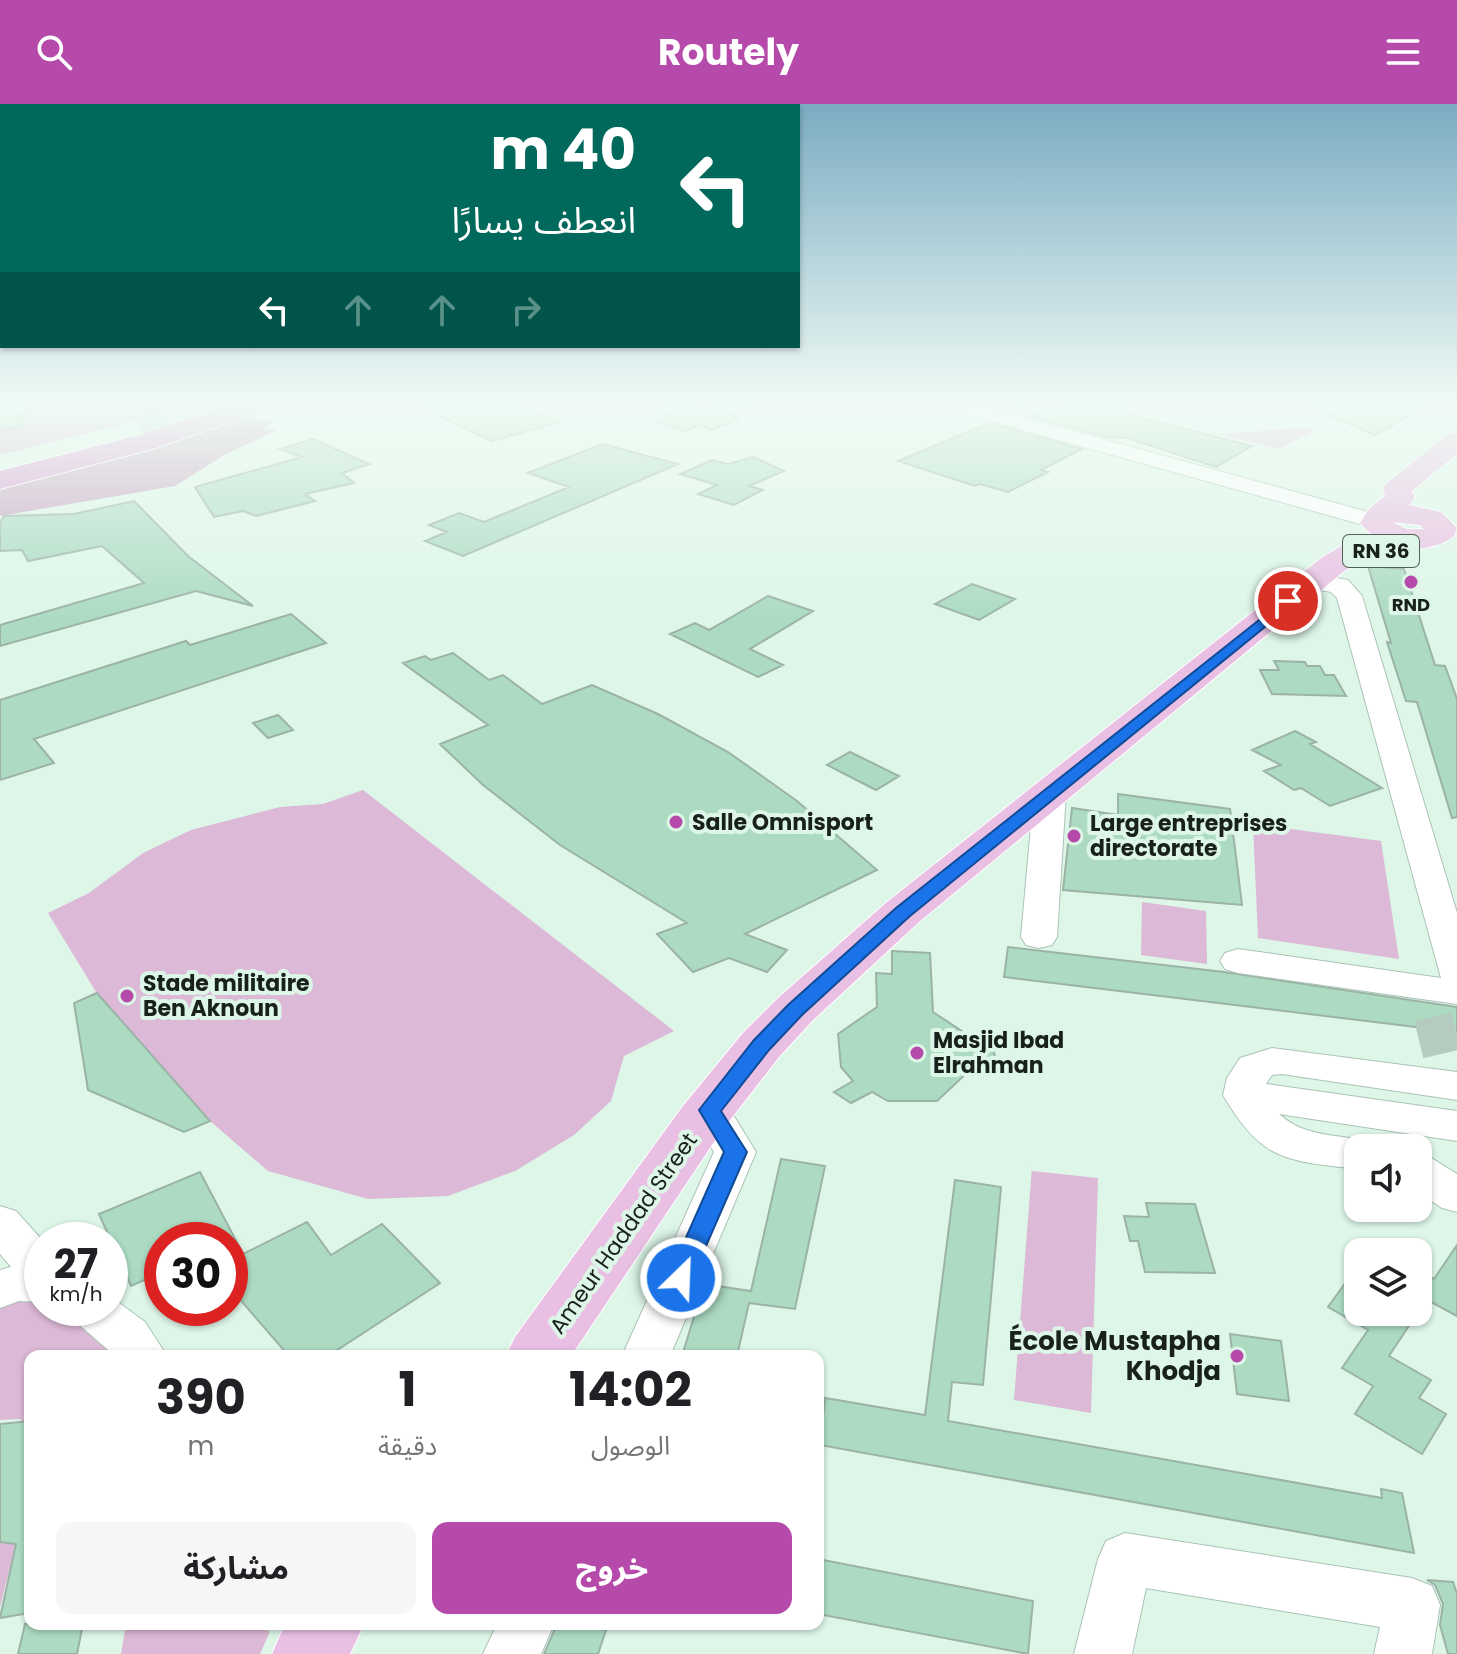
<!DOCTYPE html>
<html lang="ar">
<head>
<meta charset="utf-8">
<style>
  :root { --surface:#fff; --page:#f6f6f6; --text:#202124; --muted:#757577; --accent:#b54aaa }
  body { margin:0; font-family:Poppins,"Noto Sans Arabic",sans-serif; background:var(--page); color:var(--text); direction:rtl; height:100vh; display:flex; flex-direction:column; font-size:30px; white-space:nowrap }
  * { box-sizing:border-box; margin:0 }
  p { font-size:26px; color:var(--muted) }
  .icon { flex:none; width:44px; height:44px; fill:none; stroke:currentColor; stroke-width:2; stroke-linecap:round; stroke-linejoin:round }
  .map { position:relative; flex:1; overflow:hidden; direction:ltr }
  .drawer { position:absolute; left:24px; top:1246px; width:800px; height:280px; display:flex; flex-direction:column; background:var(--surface); border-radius:16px; box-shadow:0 2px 6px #0004; direction:rtl }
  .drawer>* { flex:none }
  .guide { position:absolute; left:0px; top:0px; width:800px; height:244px; box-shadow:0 2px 6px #0004; direction:rtl; background:#00695c; color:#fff; overflow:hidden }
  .controls { position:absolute; left:1344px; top:1030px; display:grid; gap:16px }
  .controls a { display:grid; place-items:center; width:88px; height:88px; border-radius:16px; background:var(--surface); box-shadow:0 2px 6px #0004; font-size:40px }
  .speed { position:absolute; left:24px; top:1118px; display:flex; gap:16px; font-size:40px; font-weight:700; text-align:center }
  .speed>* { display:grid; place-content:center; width:104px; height:104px; border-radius:50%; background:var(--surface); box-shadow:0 2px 6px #0004; line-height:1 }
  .speed small { font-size:20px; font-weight:400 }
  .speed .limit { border:12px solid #d22; background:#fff; color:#111 }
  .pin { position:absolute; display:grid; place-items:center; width:68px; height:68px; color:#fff; margin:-34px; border:4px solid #fff; border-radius:50%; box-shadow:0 2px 8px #0007 }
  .me { position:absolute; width:88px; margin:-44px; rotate:24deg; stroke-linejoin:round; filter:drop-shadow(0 0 6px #0008) }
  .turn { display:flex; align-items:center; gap:28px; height:168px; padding:0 32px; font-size:36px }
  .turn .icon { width:104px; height:104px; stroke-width:2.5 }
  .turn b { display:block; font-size:56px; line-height:68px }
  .lanes { display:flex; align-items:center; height:76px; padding:0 32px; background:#0003; justify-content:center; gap:40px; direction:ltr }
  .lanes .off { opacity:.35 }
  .eta { display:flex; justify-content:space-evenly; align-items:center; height:136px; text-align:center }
  .eta b { font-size:48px; font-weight:700; line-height:56px }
  .primary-button { display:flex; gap:16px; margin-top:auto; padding:16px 32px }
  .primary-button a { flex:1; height:92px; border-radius:16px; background:var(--accent); color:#fff; font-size:32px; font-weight:700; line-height:92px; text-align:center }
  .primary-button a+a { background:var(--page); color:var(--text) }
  header { display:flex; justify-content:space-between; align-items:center; height:104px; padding:0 32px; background:var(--accent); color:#fff; font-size:36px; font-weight:700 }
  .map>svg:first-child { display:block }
  .green { fill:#dcb9d6 }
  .forest { fill:#c7a3c1 }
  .building { fill:#acdbc2; stroke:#9bb3a6; stroke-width:2 }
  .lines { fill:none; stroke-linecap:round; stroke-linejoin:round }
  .minor-tunnel { stroke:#b6cbbf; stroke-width:38; stroke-dasharray:38 19; stroke-linecap:butt }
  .highway-tunnel { stroke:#b6cbbf; stroke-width:29; stroke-dasharray:29 15; stroke-linecap:butt }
  .minor-casing { stroke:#abc3b5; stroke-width:2 }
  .major-casing { stroke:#fff; stroke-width:2 }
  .highway-casing { stroke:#fff; stroke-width:2 }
  .minor { fill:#fff; fill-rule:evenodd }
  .major { fill:#e9c0e3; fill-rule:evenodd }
  .highway { fill:#da96d1; fill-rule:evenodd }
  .route { fill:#1a73e8; stroke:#114b97; stroke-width:2 }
  .poi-dot { fill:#b54aaa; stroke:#ddf6e8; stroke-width:3 }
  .labels { text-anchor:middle; stroke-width:8; stroke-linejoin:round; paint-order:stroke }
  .far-poi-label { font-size:18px; font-weight:bold; fill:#18211c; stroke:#ddf6e8 }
  .shield { fill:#ddf6e8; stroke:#536159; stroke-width:2 }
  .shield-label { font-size:20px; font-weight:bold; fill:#18211c }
  .poi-label { font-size:22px; font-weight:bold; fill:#18211c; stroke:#ddf6e8; text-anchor:start }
  .street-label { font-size:22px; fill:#18211c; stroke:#ddf6e8 }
  .near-poi-label { font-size:26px; font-weight:bold; fill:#18211c; stroke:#ddf6e8; text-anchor:end }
</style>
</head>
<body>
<header><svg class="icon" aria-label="menu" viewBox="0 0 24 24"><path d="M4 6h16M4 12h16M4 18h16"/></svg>Routely<svg class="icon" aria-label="search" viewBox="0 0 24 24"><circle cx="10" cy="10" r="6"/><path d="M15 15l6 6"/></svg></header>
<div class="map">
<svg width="1457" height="1550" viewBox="0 0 1457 1550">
  <rect width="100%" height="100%" fill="#ddf6e8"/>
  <path class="green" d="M0 299H189L116 322 0 351Z
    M1298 324 1316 326 1278 345 1219 330Z
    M363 686 674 927 624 952 611 997 574 1031 515 1067 448 1092 368 1095 268 1067 210 1017 184 1028 88 986 74 899 96 888 48 809 89 789 143 749 191 726 280 703 323 700Z
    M1253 720 1381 737 1399 855 1258 834Z
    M1142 798 1206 807 1207 860 1141 851Z
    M1032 1063V1067L1098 1074 1091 1309 1014 1296Z
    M42 1192V1204H69L101 1227 118 1252H30V1383L0 1503V1395L21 1315 0 1316V1195Z
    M126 1520H268L269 1530 260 1550H121Z"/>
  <path class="forest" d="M246 313 275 318 264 324 277 326 226 350 175 382 0 412V385L142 347Z"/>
  <path class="building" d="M0 299H27L21 323 0 325Z
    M412 299H519L560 318 492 337Z
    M659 299H688L702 303 713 299 760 300 731 312 739 315 712 326 699 321 685 327 656 318 670 312 657 308Z
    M1066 299H1129L1127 310 1252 342 1216 363 1127 334 1106 333 1029 312Z
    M1299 299H1431L1375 331Z
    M989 319 1082 345 1041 366 1048 368 1008 388 980 380 975 382 898 357Z
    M313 335 369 360 342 369 354 379 305 390 315 397 256 412 243 407 214 413 195 383 302 353 280 345Z
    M602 340 678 360 463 452 425 437 447 428 429 421 459 409 484 418 569 383 528 369Z
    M753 353 784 367 749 382 763 386 734 401 698 390 717 381 680 370 712 356 728 360Z
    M134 397 188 452 253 502 196 487 0 542V521L144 479 102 442 28 457 22 446 0 447V419L4 412 74 410Z
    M1368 462 1404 465 1435 561 1445 562 1457 595V713L1452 714 1417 598 1406 597 1387 538 1391 539Z
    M972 480 1015 495 979 516 935 500Z
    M768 492 813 507 750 545 783 561 758 573 670 530 695 519 709 526Z
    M291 510 326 539 34 635 54 659 0 676V596L186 537 190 541Z
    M453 549 489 576 503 571 542 600 592 581 658 610 728 648 797 697 877 766 745 830 787 846 767 868 729 854 693 868 657 830 687 819 560 741 483 681 440 640 488 621 403 559 425 552 431 556Z
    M1274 557 1305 558 1307 562H1320L1325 571H1334L1346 592 1272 590 1260 566H1279Z
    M278 611 293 626 268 634 253 619Z
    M1295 627 1316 638 1310 640 1382 684 1330 702 1301 684 1294 686 1264 667 1281 661 1252 646Z
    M850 648 899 672 876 686 827 661Z
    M1118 690 1230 705 1242 801 1063 786 1072 704 1118 711Z
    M1008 843 1224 868 1457 903V928L1004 873Z
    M892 847 930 849 933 908 974 935H991L998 966H970L937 997H888L872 988 851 999 834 988 853 977 841 963 838 930 877 903 876 869 892 870Z
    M97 889 210 1017 184 1028 88 986 74 899Z
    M781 1055 825 1062 795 1205 749 1199 737 1252H682L704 1180 751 1187Z
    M200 1068 243 1150 307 1118 331 1151 382 1120 440 1179 328 1252H289L230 1184V1136H162V1168L131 1182 99 1110Z
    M955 1076 1001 1083 983 1281 952 1278 948 1317 1382 1394 1381 1385 1402 1389 1414 1449 820 1341 825 1294 925 1311Z
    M1146 1099 1195 1100 1215 1169 1145 1168 1138 1137H1130L1124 1112 1149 1113Z
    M1457 1141V1212L1418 1191V1166L1434 1175Z
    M1346 1178 1358 1185V1208H1418L1389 1252 1431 1276 1419 1294 1446 1310 1422 1350 1355 1310 1373 1282 1342 1264 1368 1226 1328 1203Z
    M1230 1230 1281 1237 1289 1297 1237 1290Z
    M30 1317V1509L0 1514 16 1440 0 1438V1320Z
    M818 1455 1033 1497 1028 1550 818 1510Z
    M1427 1476 1453 1478 1457 1490V1550H1448L1440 1521 1443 1500 1435 1481Z
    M25 1520H83L77 1550H18Z
    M557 1520H608L598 1550H544Z"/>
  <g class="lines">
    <path class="minor-tunnel" d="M1433 913 1443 955"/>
    <path class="highway-tunnel" d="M141 326 226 299"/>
    <defs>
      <path id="minor" d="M938 299H971L1383 412 1387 417 1383 422H1367L941 303Z
        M1312 470 1348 476 1362 492 1457 809V900L1238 869 1225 865 1220 857 1225 849 1238 845 1441 874 1337 494 1331 488 1303 483 1299 478 1303 473Z
        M1050 680 1061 682 1066 689 1057 833 1052 841 1039 844 1026 841 1021 833 1034 689 1039 682Z
        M1272 944 1457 968V996L1282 970 1272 971 1266 980 1457 1007V1037L1279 1010C1306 1035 1340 1029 1373 1039L1376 1044H1358V1065C1285 1057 1262 1057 1223 991L1227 974 1240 954Z
        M710 991 724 996 756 1048 670 1252H622L714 1048 690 1006 696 996Z
        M1418 1050 1433 1055 1457 1070V1108L1442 1104 1418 1088Z
        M0 1102 16 1107 42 1136V1198L19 1197 0 1204V1166L11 1163 0 1150Z
        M110 1192 145 1218 167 1252H115L75 1217 69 1204H110Z
        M1125 1429 1412 1474 1432 1482 1440 1501 1432 1550H1374L1380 1523 1146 1484 1132 1550H1074L1098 1455 1106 1437Z
        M497 1520H554L541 1550H483Z"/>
      <path id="major" d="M1457 328V350L1412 387 1415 394 1409 401 1441 408 1457 424 1454 432C1431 451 1398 441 1372 451 1362 455 1352 462 1343 468L919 818 812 917 779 953 720 1029 571 1252H506L515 1233 683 1002 743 929 777 895 887 798 1321 454 1350 437 1373 432 1360 419 1369 405 1385 392 1383 385 1387 379 1448 330ZM1392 418 1420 421 1424 425H1407Z
        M285 1520H364L350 1550H272Z"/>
      <path id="highway" d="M235 299H274L270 304 156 344 0 385V367L136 332Z"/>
    </defs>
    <use href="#minor" class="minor-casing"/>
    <use href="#major" class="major-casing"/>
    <use href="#highway" class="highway-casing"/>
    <use href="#minor" class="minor"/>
    <use href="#major" class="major"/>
    <use href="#highway" class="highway"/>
  </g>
  <linearGradient id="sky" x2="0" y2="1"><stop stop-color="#7aacc2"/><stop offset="0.58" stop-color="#f0fbf5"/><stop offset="1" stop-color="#f0fbf5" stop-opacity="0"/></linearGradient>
  <rect width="1457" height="516" fill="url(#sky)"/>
  <path class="route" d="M1288 493 1293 494V500L910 812 802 911 769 946 721 1007 747 1048 689 1181 681 1184 672 1181 668 1174 724 1048 699 1006 754 936 788 901 896 804Z"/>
  <g class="poi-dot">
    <circle cx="1411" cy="478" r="8"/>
    <circle cx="676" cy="718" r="8"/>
    <circle cx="1074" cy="732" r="8"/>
    <circle cx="127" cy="892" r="8"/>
    <circle cx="917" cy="949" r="8"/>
    <circle cx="1237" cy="1252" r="8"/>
  </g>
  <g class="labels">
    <g class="far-poi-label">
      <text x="1411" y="507">RND</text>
    </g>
    <rect class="shield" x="1343" y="431" width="76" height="32" rx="6"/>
    <g class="shield-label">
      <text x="1381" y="454">RN 36</text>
    </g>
    <g class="poi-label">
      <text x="692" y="726">Salle Omnisport</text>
      <text x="1090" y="727">Large entreprises<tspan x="1090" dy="25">directorate</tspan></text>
      <text x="143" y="887">Stade militaire<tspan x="143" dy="25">Ben Aknoun</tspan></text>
      <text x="933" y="944">Masjid Ibad<tspan x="933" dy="25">Elrahman</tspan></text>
    </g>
    <g class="street-label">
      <text transform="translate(623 1129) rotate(-55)" y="8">Ameur Haddad Street</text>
    </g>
    <g class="near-poi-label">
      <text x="1221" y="1246">École Mustapha<tspan x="1221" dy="30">Khodja</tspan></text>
    </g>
  </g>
</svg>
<div class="controls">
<a><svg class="icon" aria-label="sound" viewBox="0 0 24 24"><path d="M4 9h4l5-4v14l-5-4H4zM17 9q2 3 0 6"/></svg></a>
<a><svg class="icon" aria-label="layers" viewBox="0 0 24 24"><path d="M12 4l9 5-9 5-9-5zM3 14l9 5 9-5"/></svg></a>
</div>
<div class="speed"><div>27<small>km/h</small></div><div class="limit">30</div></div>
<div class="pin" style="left:1288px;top:497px;background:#d93025"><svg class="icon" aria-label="arrive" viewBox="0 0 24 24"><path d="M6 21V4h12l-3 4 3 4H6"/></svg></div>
<svg class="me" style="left:681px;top:1174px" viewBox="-20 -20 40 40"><circle r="17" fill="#1a73e8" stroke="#fff" stroke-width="3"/><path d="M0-11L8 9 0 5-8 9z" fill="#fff"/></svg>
<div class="guide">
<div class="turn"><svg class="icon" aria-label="left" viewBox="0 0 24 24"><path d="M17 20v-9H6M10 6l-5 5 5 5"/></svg><div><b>40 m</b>انعطف يسارًا</div></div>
<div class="lanes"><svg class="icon" aria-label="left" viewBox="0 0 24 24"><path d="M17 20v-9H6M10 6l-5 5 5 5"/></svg><svg class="icon off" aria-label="ahead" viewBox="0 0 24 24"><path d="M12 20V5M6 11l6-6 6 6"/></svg><svg class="icon off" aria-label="ahead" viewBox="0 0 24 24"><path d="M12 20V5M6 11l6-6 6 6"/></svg><svg class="icon off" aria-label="right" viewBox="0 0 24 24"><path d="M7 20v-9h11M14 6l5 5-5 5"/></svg></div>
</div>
<section class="drawer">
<div class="eta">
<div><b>14:02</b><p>الوصول</p></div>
<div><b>1</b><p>دقيقة</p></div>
<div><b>390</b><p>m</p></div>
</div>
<div class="primary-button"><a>خروج</a><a>مشاركة</a></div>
</section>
</div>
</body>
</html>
